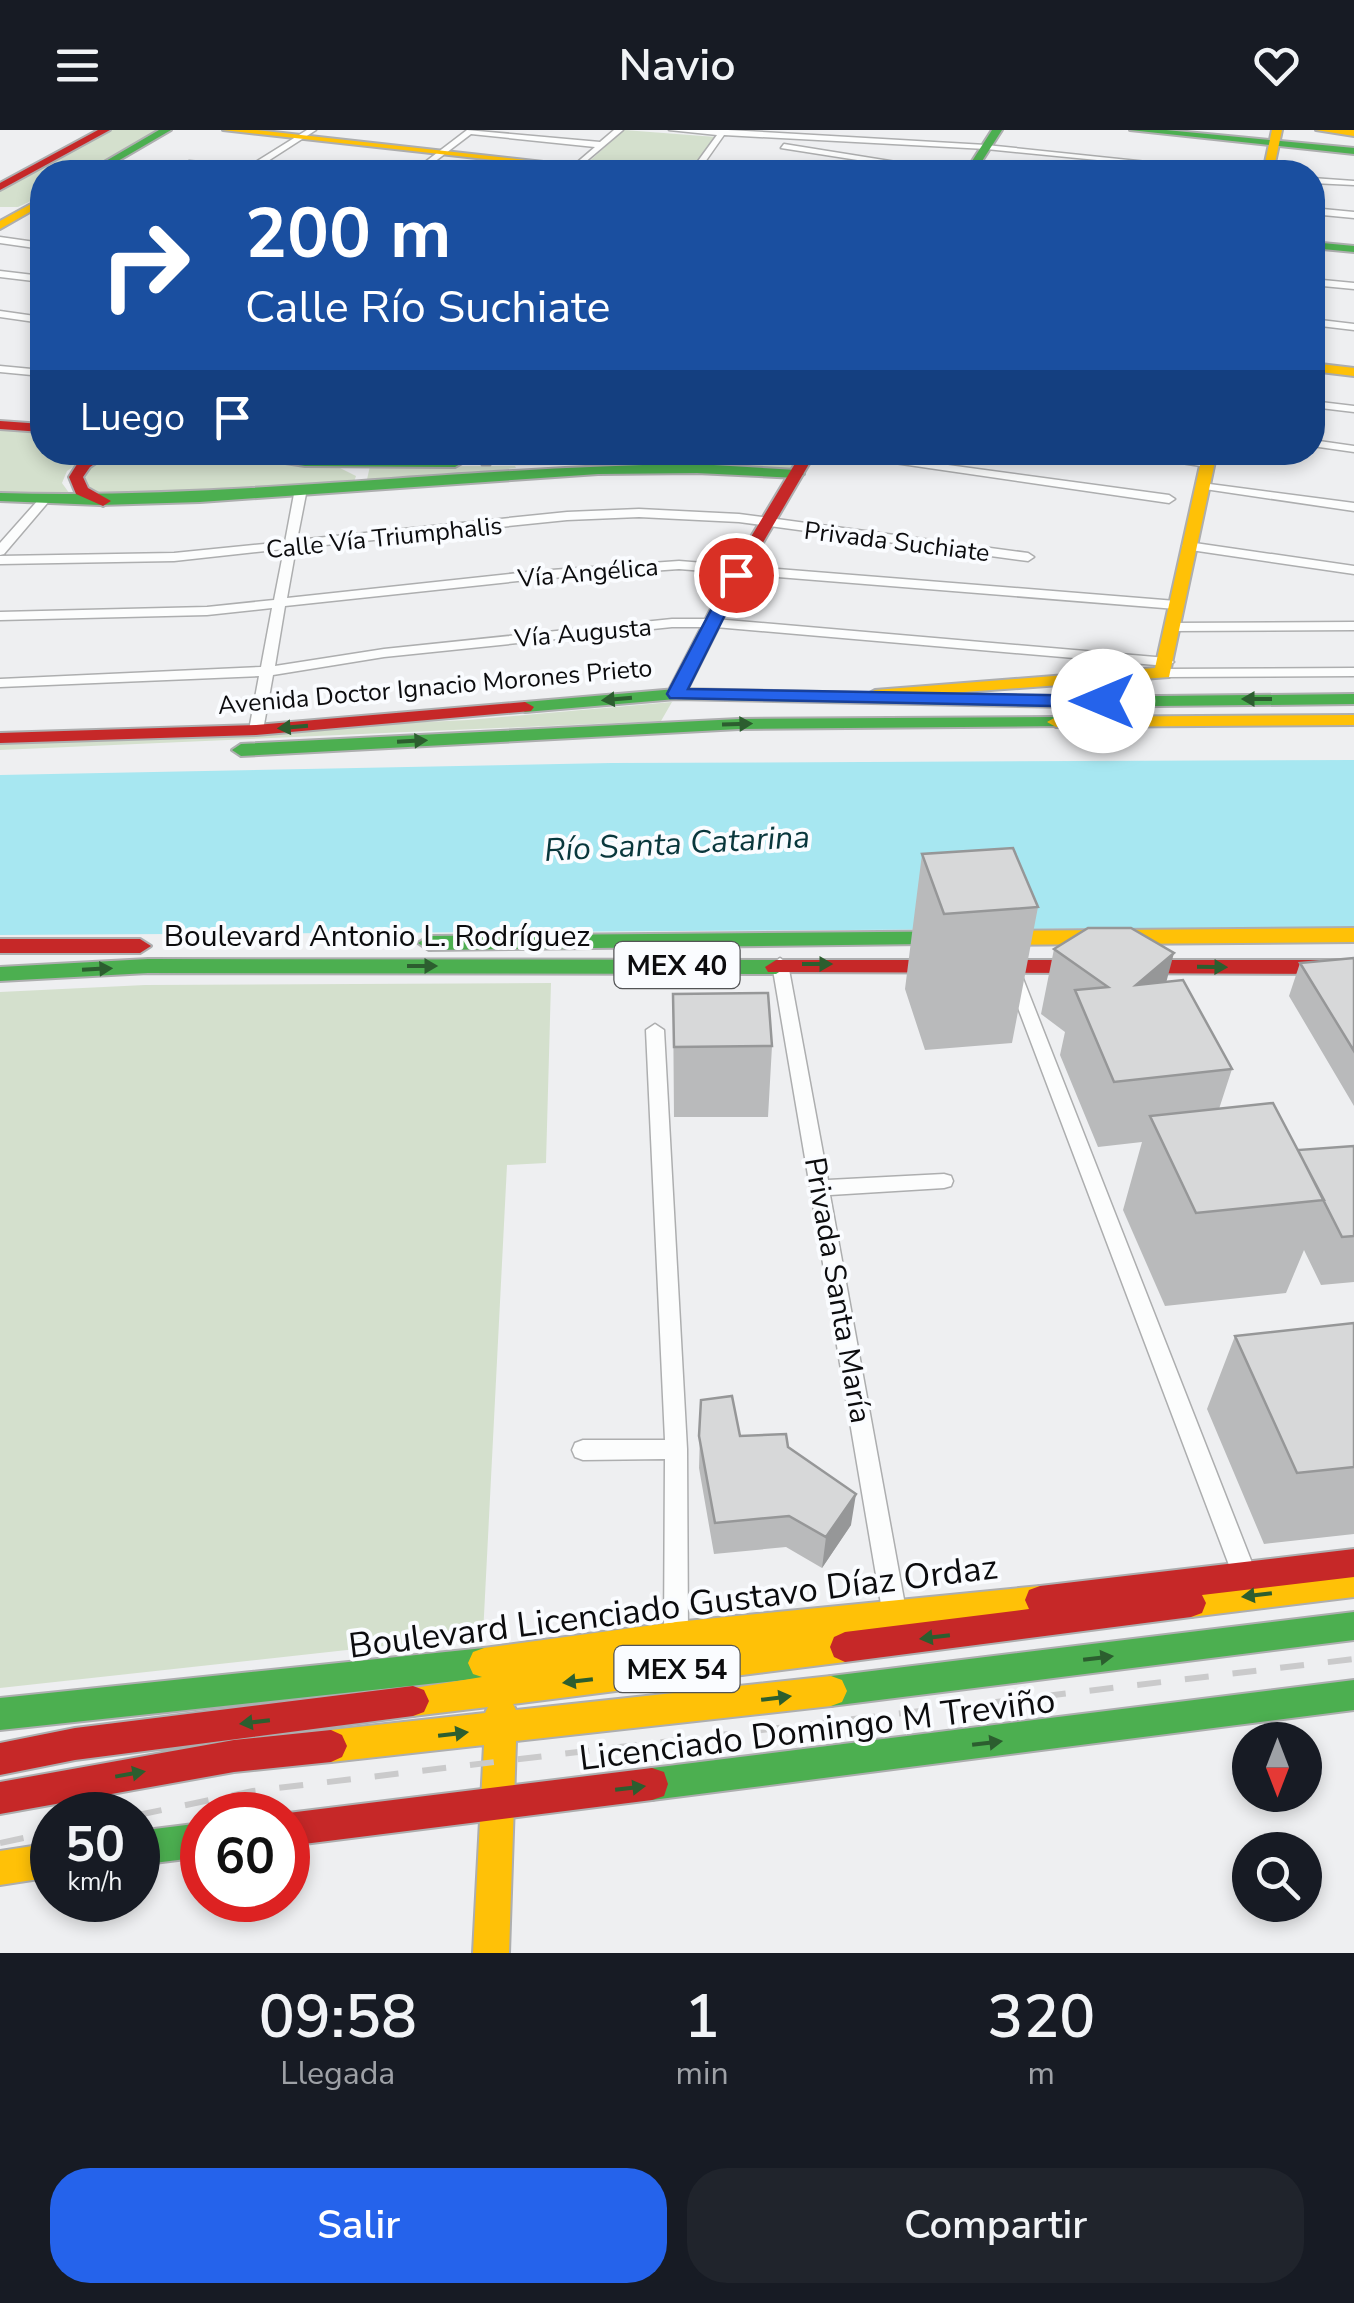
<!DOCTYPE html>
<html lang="es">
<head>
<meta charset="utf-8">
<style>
  :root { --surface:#171b24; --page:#20242c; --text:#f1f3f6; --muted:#9ea1a6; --accent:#2563eb }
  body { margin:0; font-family:"Nunito Sans",sans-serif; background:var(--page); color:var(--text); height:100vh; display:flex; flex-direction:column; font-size:38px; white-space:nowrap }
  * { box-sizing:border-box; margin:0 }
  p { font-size:32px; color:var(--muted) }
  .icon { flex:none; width:55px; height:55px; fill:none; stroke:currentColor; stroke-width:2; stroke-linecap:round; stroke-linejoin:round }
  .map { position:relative; height:1823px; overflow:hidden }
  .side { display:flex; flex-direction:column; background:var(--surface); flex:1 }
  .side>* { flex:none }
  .top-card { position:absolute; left:30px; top:30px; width:1295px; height:305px; border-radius:40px; box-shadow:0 5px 15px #0003; background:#1a4fa0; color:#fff; overflow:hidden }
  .needle { width:65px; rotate:180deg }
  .controls { position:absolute; left:1232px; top:1592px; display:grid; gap:20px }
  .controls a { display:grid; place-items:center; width:90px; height:90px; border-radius:50%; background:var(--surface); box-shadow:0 5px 15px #0003; font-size:50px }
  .speed { position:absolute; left:30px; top:1662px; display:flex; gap:20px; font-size:50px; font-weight:700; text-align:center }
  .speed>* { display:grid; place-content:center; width:130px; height:130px; border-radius:50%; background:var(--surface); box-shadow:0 5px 15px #0003; line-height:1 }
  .speed small { font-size:25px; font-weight:400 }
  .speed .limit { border:15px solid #d22; background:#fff; color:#111 }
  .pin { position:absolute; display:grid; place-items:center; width:85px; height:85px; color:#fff; margin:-42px; border:5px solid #fff; border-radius:50%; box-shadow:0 2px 10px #0007 }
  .me { position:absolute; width:110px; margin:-55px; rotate:270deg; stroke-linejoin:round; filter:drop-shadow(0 0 8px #0008) }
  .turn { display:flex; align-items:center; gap:35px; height:210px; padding:0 50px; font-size:45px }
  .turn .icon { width:130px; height:130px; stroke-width:2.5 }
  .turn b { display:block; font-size:70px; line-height:85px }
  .then { display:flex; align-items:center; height:95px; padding:0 50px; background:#0003; gap:20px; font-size:38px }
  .eta { display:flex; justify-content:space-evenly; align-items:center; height:170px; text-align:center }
  .eta b { font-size:60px; font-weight:600; line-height:70px }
  .action { display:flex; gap:20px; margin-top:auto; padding:20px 50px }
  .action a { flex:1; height:115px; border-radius:40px; background:var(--accent); color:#fff; font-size:40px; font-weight:600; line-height:115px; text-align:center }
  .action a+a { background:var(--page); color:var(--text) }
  header { display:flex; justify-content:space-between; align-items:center; height:130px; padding:0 50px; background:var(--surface); font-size:45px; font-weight:600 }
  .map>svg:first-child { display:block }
  .green { fill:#d4e0cd }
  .water { fill:#a7e7f1 }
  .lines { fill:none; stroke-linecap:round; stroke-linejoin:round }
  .street-casing { stroke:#adaeaf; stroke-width:3 }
  .fast-casing { stroke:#adaeaf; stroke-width:4 }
  .slow-casing { stroke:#adaeaf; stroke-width:4 }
  .jam-casing { stroke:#adaeaf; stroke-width:4 }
  .street { fill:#fcfdfd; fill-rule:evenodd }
  .fast { fill:#4caf50; fill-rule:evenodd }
  .slow { fill:#ffc107; fill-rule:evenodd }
  .jam { fill:#c62828; fill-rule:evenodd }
  .rail { stroke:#cacacb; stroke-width:6; stroke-dasharray:24 24; stroke-linecap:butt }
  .wall { fill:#b9babb }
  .shaded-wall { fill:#969798 }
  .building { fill:#d7d8d9; stroke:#969798; stroke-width:2.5 }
  .oneway { fill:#2c5e2f }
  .route { fill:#2563eb; stroke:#184099; stroke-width:2.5 }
  .labels { text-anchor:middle; stroke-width:8; stroke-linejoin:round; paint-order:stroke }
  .far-street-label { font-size:25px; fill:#0c0c0e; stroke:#fafcff }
  .shield { fill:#fafcff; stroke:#535456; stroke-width:2.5 }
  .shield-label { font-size:28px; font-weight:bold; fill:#0c0c0e }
  .street-label { font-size:30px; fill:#0c0c0e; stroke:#fafcff }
  .water-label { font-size:32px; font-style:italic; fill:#09373c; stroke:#fafcff }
  .near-street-label { font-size:35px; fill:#0c0c0e; stroke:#fafcff }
</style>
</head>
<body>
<header><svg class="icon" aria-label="menu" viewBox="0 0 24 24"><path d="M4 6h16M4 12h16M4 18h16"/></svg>Navio<svg class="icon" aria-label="heart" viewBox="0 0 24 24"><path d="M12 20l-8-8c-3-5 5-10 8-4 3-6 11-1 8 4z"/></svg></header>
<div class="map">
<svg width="1354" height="1823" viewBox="0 0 1354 1823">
  <rect width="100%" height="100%" fill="#eeeff1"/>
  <path class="green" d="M112 0H158L85 42H42V66L18 77H0V61Z
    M624 0 716 7 690 42 584 36Z
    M0 300 42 302V322L93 323 67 341 62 353 72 367 0 363Z
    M118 322H183L338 337 356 346 354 352C300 372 148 377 92 364L79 350 88 335Z
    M631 322 800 323 791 340 651 332 534 333Z
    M370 336H515L516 338 366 354Z
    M672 572 661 591 0 620V612L468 590Z
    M551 853 546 1033 507 1035 483 1505 0 1558V862L145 855Z"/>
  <path class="water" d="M1354 630V797L0 805V645L611 633Z"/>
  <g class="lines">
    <defs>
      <path id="street" d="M307 0H316L251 42 185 33 189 31 249 36Z
        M467 0 600 12 614 0H623L577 39 574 35 595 17 471 4 421 42H412Z
        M669 0H728L986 15 1243 42H1219L986 19 724 5 698 42H690L717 5Z
        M784 14 946 40 950 42H934L781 18Z
        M1312 48 1354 51V55L1312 53Z
        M1312 78 1354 82V88L1312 84Z
        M0 107 42 113V119L0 113Z
        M0 141 42 146V152L0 147Z
        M1312 149 1354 153V159L1312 155Z
        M0 181 42 187V193L0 187Z
        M1312 189 1354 194V200L1312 195Z
        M0 236 42 240V246L0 242Z
        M1312 271 1354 276V282L1312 277Z
        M1312 310 1354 316V322L1312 316Z
        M480 322H492L490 335H482Z
        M819 322H852L1169 365 1175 369 1169 373Z
        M1111 322H1145L1207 331 1213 334 1207 337Z
        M1202 353 1354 373V381L1198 358 1196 356Z
        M300 361 306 364 297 410 567 382 639 379 739 384 1028 423 1034 427 1028 431 739 392 639 387 567 390 296 418 287 468 537 441 679 431 1176 471 1182 475 1176 479 679 439 537 449 285 476 275 536 384 519 672 489H715L1167 528 1174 532 1167 536 715 497H672L384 527 273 545 263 600 256 604 249 600 259 546 0 557V549L261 537 272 478 207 485 0 490V482L207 477 274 470 284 419 174 431 0 434V426L174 423 285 412 294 364Z
        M40 368 50 370 4 424 0 425V413Z
        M1188 412 1354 436V444L1184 419 1182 416Z
        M1354 492V500L1173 501 1166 497 1173 493Z
        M1354 538V546L1163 547 1156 543 1163 539Z
        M780 828 788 834 828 1050 944 1044 951 1046 953 1051 951 1056 944 1058 830 1065 907 1486 903 1494 895 1497 887 1494 883 1486 772 834Z
        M1014 840 1022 846 1256 1443 1252 1451 1244 1454 1236 1451 1232 1443 1006 846Z
        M655 894 664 900 687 1319 688 1507 684 1515 676 1518 668 1515 664 1507 665 1329 583 1330 575 1327 572 1320 575 1313 583 1310H665L646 900Z"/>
      <path id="fast" d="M159 0H171L99 42H87Z
        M992 0H1002L975 42H965Z
        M1130 0H1166L1354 18V24Z
        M1312 112 1354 116V122L1312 118Z
        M214 322 305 328 455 329 462 333 455 337 305 336Z
        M697 334 797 340 804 344 797 348 697 343 598 344 200 372 100 375 0 371V363C233 370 464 336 697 334Z
        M676 559 1070 567 1354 564V574L1070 577 676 569 525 582 516 577 525 572Z
        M1056 587 1065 592 1062 596 739 599 241 626 232 620 241 614 739 589Z
        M997 801 1008 808 1004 813 429 820 418 813 429 806Z
        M148 829 776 830 787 837 776 844 148 843 0 851V837Z
        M1354 1482V1510L831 1576 820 1572 815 1561 820 1550 831 1546Z
        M484 1518 495 1522 500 1533 495 1544 484 1548 0 1600V1568Z
        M1354 1550V1580L652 1670 640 1666 636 1654 640 1642 652 1638Z
        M202 1693V1727L138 1735V1701Z"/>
      <path id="slow" d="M223 0H256L633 42H603Z
        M1272 0H1282L1273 42H1263Z
        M1316 0H1354V6Z
        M42 68V75L0 99V91Z
        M1312 233 1354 238V246L1312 241Z
        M1203 322H1217L1169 547 869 569 866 565 875 560 1155 538Z
        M1354 585V595L1056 597 1047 592 1056 587Z
        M1354 798V812L997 815 986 808 997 801Z
        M1354 1439V1467L1191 1487 1180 1483 1176 1473 1180 1463 1191 1459Z
        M1040 1456 1051 1460 1055 1470 1051 1480 1040 1484 849 1504 856 1507 860 1517 856 1527 845 1532 513 1574 516 1580 831 1546 842 1550 847 1561 842 1572 831 1576 516 1611 509 1823H473L484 1615 331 1632 320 1627 315 1616 320 1605 331 1600 485 1583 488 1577 413 1586 402 1582 397 1571 402 1560 482 1547 473 1544 468 1533 473 1522 484 1518 676 1492Z
        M52 1713V1747L0 1755V1721Z"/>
      <path id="jam" d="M98 0H110L0 60V53Z
        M0 291 42 294V302L0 299Z
        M94 322H112L90 337 83 347 88 358 111 371 103 376 76 364 69 347 79 331Z
        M802 322H816L747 440 685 564 682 568H670L667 564 731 440Z
        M525 572 534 577 531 581 256 605 0 613V603L256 595Z
        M0 809H140L151 816 140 823H0Z
        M776 830H1354V844L768 842 765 837Z
        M1354 1419V1447L1202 1465 1206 1473 1202 1483 1191 1487 845 1532 834 1527 830 1517 834 1507 845 1502 1029 1479 1025 1470 1029 1460 1040 1456Z
        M413 1556 424 1560 429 1571 424 1582 413 1586 75 1630 0 1645V1613L75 1598Z
        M331 1600 342 1605 347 1616 342 1627 331 1632 234 1642 0 1684V1652L234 1610Z
        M652 1638 664 1642 668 1654 664 1666 652 1670 288 1716V1685H284L288 1683Z"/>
    </defs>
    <use href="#street" class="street-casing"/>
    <use href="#fast" class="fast-casing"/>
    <use href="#slow" class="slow-casing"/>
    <use href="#jam" class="jam-casing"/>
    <use href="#street" class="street"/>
    <use href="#fast" class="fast"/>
    <use href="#slow" class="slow"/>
    <use href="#jam" class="jam"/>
    <path class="rail" d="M138 1685 253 1661 1354 1529
      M0 1713 52 1702"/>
  </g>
  <path class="wall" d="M922 724 1038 777 1012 913 925 920 905 859Z
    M1054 819 1166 852 1232 939 1219 979 1298 1020 1354 1016V1152L1321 1155 1304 1120 1286 1163 1165 1176 1123 1080 1142 1012 1098 1017 1060 925 1065 902 1041 884Z
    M1354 828V976L1289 866 1300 833Z
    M673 864 772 916 768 987H674Z
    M1354 1193V1404L1264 1414 1207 1279 1235 1206Z
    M701 1270 740 1306 788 1317 851 1395 822 1438 786 1417 714 1424 699 1338Z"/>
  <path class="shaded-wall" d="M1174 823 1157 887 1136 855Z
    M856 1364 851 1395 822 1438 826 1407Z"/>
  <path class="building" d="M1013 718 1038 777 944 784 922 724Z
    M1088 798H1131L1174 823 1136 855 1183 850 1232 939 1114 952 1075 860 1108 857 1054 819Z
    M1354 828V921L1300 833Z
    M768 863 772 916 674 917 673 864Z
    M1273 973 1324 1070 1196 1083 1150 986Z
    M1354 1016V1106L1342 1107 1298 1020Z
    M1354 1193V1337L1297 1343 1235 1206Z
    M732 1266 740 1306 786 1304 788 1317 856 1364 826 1407 789 1386 715 1393 699 1306 701 1270Z"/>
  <defs><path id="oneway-solid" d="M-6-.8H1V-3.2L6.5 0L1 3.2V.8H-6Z" transform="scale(2.5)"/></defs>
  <g class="oneway">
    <use href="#oneway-solid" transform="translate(617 569) rotate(175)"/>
    <use href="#oneway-solid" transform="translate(1257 569) rotate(180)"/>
    <use href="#oneway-solid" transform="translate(737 594) rotate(-2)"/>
    <use href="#oneway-solid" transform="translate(293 597) rotate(175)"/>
    <use href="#oneway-solid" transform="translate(412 611) rotate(-3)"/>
    <use href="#oneway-solid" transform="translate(817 834)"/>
    <use href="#oneway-solid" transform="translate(422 836)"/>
    <use href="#oneway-solid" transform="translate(1212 837) rotate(1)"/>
    <use href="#oneway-solid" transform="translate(97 839) rotate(-3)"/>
    <use href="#oneway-solid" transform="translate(1257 1465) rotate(173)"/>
    <use href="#oneway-solid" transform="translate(935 1507) rotate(173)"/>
    <use href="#oneway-solid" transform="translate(1098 1528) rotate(-7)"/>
    <use href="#oneway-solid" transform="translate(578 1551) rotate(173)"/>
    <use href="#oneway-solid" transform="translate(776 1568) rotate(-7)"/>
    <use href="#oneway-solid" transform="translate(255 1592) rotate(173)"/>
    <use href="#oneway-solid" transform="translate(453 1604) rotate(-7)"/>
    <use href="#oneway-solid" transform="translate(987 1613) rotate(-7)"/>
    <use href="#oneway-solid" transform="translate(130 1644) rotate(-10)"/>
    <use href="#oneway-solid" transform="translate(630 1658) rotate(-7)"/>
  </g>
  <path class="route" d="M731 442 745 445 688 559 1103 566 1112 571 1103 577 670 568 667 564Z"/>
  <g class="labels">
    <g class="far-street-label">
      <text transform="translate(384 407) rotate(-6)" y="9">Calle Vía Triumphalis</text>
      <text transform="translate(897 411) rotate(7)" y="9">Privada Suchiate</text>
      <text transform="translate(588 442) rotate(-5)" y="9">Vía Angélica</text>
      <text transform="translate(583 502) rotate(-5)" y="9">Vía Augusta</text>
      <text transform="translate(435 556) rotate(-5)" y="9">Avenida Doctor Ignacio Morones Prieto</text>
    </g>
    <g class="shield">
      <rect x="614.5" y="812" width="125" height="46" rx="8"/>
      <rect x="614.5" y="1516" width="125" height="46" rx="8"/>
    </g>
    <g class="shield-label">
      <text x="677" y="845">MEX 40</text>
      <text x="677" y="1549">MEX 54</text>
    </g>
    <g class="street-label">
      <text x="377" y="816">Boulevard Antonio L. Rodríguez</text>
      <text transform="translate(838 1160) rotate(80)" y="10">Privada Santa María</text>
    </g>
    <g class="water-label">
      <text transform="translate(677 713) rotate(-3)" y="11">Río Santa Catarina</text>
    </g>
    <g class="near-street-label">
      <text transform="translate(673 1476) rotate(-7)" y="12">Boulevard Licenciado Gustavo Díaz Ordaz</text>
      <text transform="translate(817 1599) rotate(-7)" y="12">Licenciado Domingo M Treviño</text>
    </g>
  </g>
</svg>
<div class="controls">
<a><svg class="needle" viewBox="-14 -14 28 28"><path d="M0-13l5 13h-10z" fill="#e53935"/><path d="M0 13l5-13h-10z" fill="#9ea1a6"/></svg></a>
<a><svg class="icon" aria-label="search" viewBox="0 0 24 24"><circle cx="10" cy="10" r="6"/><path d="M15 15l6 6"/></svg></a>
</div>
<div class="speed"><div>50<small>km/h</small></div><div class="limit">60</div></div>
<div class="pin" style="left:736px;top:445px;background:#d93025"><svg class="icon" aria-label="arrive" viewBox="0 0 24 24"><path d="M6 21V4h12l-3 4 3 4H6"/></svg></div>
<svg class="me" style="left:1103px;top:571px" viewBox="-20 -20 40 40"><circle r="19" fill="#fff"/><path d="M0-13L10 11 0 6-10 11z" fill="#2563eb"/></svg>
<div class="top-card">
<div class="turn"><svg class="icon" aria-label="right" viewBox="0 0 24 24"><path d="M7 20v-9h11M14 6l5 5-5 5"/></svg><div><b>200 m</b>Calle Río Suchiate</div></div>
<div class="then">Luego<svg class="icon" aria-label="arrive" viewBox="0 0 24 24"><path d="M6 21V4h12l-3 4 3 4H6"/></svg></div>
</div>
</div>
<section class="side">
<div class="eta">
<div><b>09:58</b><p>Llegada</p></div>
<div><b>1</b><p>min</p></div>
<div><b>320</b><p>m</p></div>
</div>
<div class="action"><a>Salir</a><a>Compartir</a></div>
</section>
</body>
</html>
